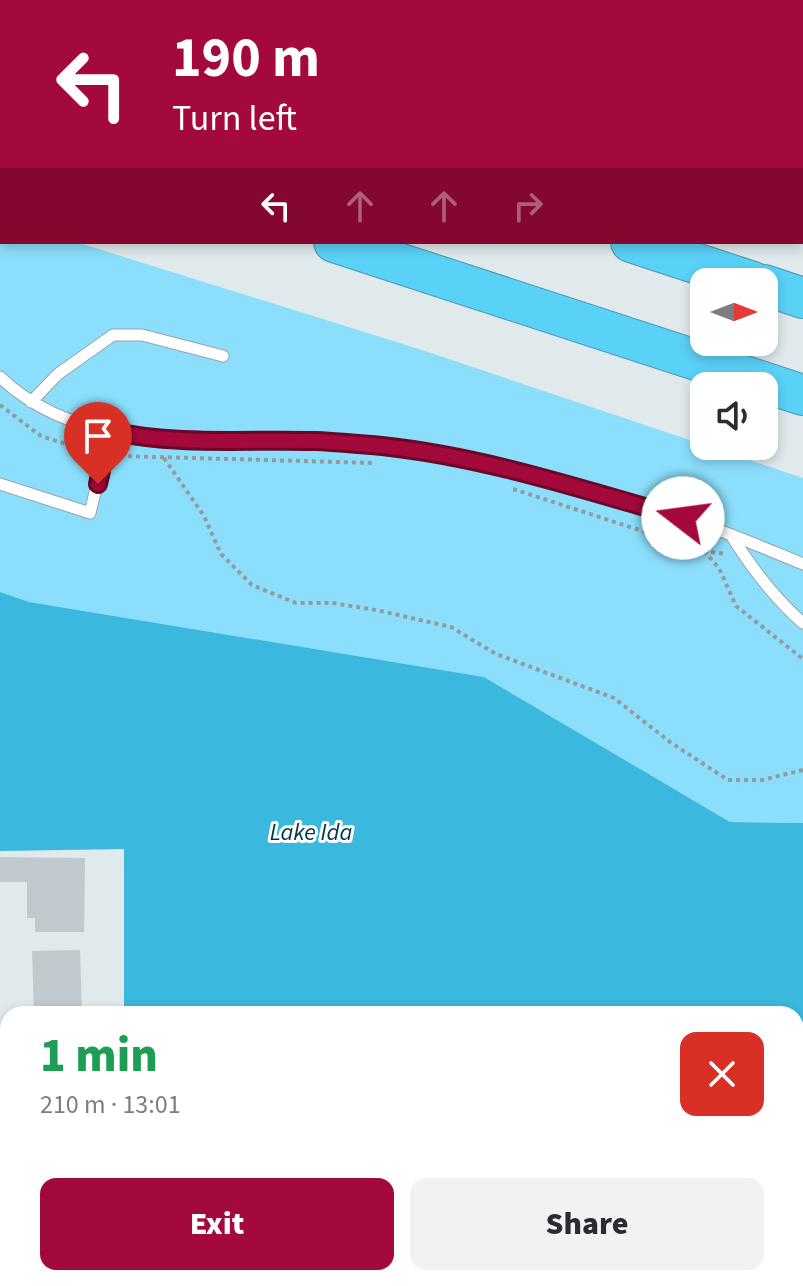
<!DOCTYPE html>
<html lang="en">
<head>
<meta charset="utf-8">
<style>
  :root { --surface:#fff; --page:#f2f2f3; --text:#2b2b33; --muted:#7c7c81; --accent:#a4093b }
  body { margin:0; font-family:"Source Sans 3",sans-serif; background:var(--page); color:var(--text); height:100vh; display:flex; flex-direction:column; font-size:30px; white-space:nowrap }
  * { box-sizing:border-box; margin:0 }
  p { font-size:26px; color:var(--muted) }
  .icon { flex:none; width:44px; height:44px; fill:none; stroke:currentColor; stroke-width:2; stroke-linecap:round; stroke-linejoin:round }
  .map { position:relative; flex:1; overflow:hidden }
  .sheet { position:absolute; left:0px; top:1006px; width:804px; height:280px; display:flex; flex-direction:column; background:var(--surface); border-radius:24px 24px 0 0; box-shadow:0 4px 12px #0003 }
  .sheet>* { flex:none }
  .hud { position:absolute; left:0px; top:0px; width:804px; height:244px; box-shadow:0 4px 12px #0003; background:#a4093b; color:#fff; overflow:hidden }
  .needle { width:52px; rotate:90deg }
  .tools { position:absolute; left:690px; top:268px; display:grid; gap:16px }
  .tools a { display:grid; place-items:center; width:88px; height:88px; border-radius:16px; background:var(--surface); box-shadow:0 4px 12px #0003; font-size:40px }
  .pin { position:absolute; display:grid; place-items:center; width:68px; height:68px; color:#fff; margin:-82px -34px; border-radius:50% 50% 50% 0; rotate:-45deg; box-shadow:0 0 8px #0007 }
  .pin .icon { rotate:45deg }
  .me { position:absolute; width:88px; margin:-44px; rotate:285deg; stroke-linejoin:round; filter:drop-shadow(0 0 6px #0008) }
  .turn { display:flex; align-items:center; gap:28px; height:168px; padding:0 40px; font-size:36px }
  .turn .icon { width:104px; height:104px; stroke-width:2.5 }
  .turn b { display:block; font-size:56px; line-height:68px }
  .lanes { display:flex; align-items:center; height:76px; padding:0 40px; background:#0003; justify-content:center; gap:40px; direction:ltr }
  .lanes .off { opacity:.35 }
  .round { display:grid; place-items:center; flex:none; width:84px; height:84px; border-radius:16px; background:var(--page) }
  .headline { display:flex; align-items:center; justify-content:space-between; height:136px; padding:0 40px }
  h1 { font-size:48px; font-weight:800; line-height:60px; color:#1e9e55 }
  .action { display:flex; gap:16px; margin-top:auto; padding:16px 40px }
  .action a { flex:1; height:92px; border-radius:16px; background:var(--accent); color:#fff; font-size:32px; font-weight:800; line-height:92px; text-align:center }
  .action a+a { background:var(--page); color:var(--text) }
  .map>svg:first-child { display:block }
  .green { fill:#8cdffc }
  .water { fill:#3bb8dd }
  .building { fill:#c0c9cd }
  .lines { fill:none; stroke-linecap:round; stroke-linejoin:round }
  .lane-casing { stroke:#9aa3a6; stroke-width:13 }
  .street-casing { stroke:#9aa3a6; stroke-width:24 }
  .highway-casing { stroke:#4897b0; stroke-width:42 }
  .path { stroke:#949b9d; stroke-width:4; stroke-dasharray:4 4; stroke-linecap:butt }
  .lane { stroke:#fff; stroke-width:11 }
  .street { stroke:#fff; stroke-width:22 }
  .highway { stroke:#5ad1f7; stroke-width:40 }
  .rail { stroke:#686e6f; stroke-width:6; stroke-dasharray:4 8; stroke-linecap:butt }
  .route-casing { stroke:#6b0626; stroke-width:20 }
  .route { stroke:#a4093b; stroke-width:14 }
  .labels { text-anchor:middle; stroke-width:6; stroke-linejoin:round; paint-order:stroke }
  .water-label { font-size:24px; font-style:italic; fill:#003949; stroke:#fff }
</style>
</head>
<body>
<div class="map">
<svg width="803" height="1286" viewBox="0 0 803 1286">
  <rect width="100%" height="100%" fill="#e0e9ec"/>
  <path class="green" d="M0 218 2 219V242H76L422 350 803 478V823L730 822 484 677 28 602 0 592Z"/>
  <path class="water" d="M0 592 29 602 484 677 730 822 803 823V1179L796 1177V1014H124V849L0 851Z"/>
  <path class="building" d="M0 857 85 858 84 932H35V918H27V882H0Z
    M80 950 82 1014H34L32 951Z
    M799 1272 803 1278V1286H778L790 1278H796V1274Z"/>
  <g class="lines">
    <defs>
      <path id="lane" d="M668 0 674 2
        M802 43 803 44
        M0 377C83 457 213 437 318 441 362 443 407 449 450 457 492 464 533 476 573 487 610 498 648 506 684 518 725 531 764 548 803 564
        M31 402 58 374 113 335H142L223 356
        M0 484 90 513 110 431
        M731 535C751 567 774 598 803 623"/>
      <path id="street" d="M0 1156H8
        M242 1278 250 1286"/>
      <path id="highway" d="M0 36 2 37
        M0 133 2 134
        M334 242 803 395
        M631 242 753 282
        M764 285 803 298"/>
    </defs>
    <use href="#lane" class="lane-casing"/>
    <use href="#street" class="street-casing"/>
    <use href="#highway" class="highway-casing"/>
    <path class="path" d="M0 405 41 436 91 452
      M120 456 375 463
      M164 458 204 516 221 554 252 585 296 603H333L376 610 451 627 496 654 614 698 670 742 728 780H762L803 770
      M513 489 704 551 726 554
      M704 551 719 568 736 606 803 659"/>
    <use href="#lane" class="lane"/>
    <use href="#street" class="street"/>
    <use href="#highway" class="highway"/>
    <path class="rail" d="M330 0 336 2
      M377 0 383 2
      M802 138 803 139
      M802 154H803"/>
  </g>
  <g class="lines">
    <defs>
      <path id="route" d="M98 484 110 431C178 446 247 439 316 441 338 442 360 444 382 446 485 457 584 490 683 518"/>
    </defs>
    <use href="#route" class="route-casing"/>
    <use href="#route" class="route"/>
  </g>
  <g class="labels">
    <g class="water-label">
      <text x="311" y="840">Lake Ida</text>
    </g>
  </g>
</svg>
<div class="tools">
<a><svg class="needle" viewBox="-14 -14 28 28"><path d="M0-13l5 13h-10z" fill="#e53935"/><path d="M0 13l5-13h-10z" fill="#7c7c81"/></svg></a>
<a><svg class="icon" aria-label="sound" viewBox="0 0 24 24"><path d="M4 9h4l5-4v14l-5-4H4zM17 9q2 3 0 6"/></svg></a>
</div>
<div class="pin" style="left:98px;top:484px;background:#d93025"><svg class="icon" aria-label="arrive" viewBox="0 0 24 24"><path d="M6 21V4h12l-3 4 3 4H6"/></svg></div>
<svg class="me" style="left:683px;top:518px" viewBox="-20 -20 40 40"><circle r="19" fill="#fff"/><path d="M0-13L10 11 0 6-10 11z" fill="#a4093b"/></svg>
<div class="hud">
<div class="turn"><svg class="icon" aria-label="left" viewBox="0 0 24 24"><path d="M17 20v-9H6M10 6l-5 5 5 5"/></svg><div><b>190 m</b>Turn left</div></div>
<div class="lanes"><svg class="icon" aria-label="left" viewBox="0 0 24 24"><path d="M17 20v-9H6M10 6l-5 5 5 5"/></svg><svg class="icon off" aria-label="ahead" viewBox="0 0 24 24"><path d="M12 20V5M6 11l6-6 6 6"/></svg><svg class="icon off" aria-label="ahead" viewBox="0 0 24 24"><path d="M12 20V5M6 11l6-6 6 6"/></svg><svg class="icon off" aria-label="right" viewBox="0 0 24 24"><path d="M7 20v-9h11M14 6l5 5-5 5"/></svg></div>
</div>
<section class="sheet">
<div class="headline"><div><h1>1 min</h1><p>210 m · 13:01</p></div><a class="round" style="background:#d93025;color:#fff"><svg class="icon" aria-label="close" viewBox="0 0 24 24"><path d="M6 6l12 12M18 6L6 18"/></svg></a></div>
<div class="action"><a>Exit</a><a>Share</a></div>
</section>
</div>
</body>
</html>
